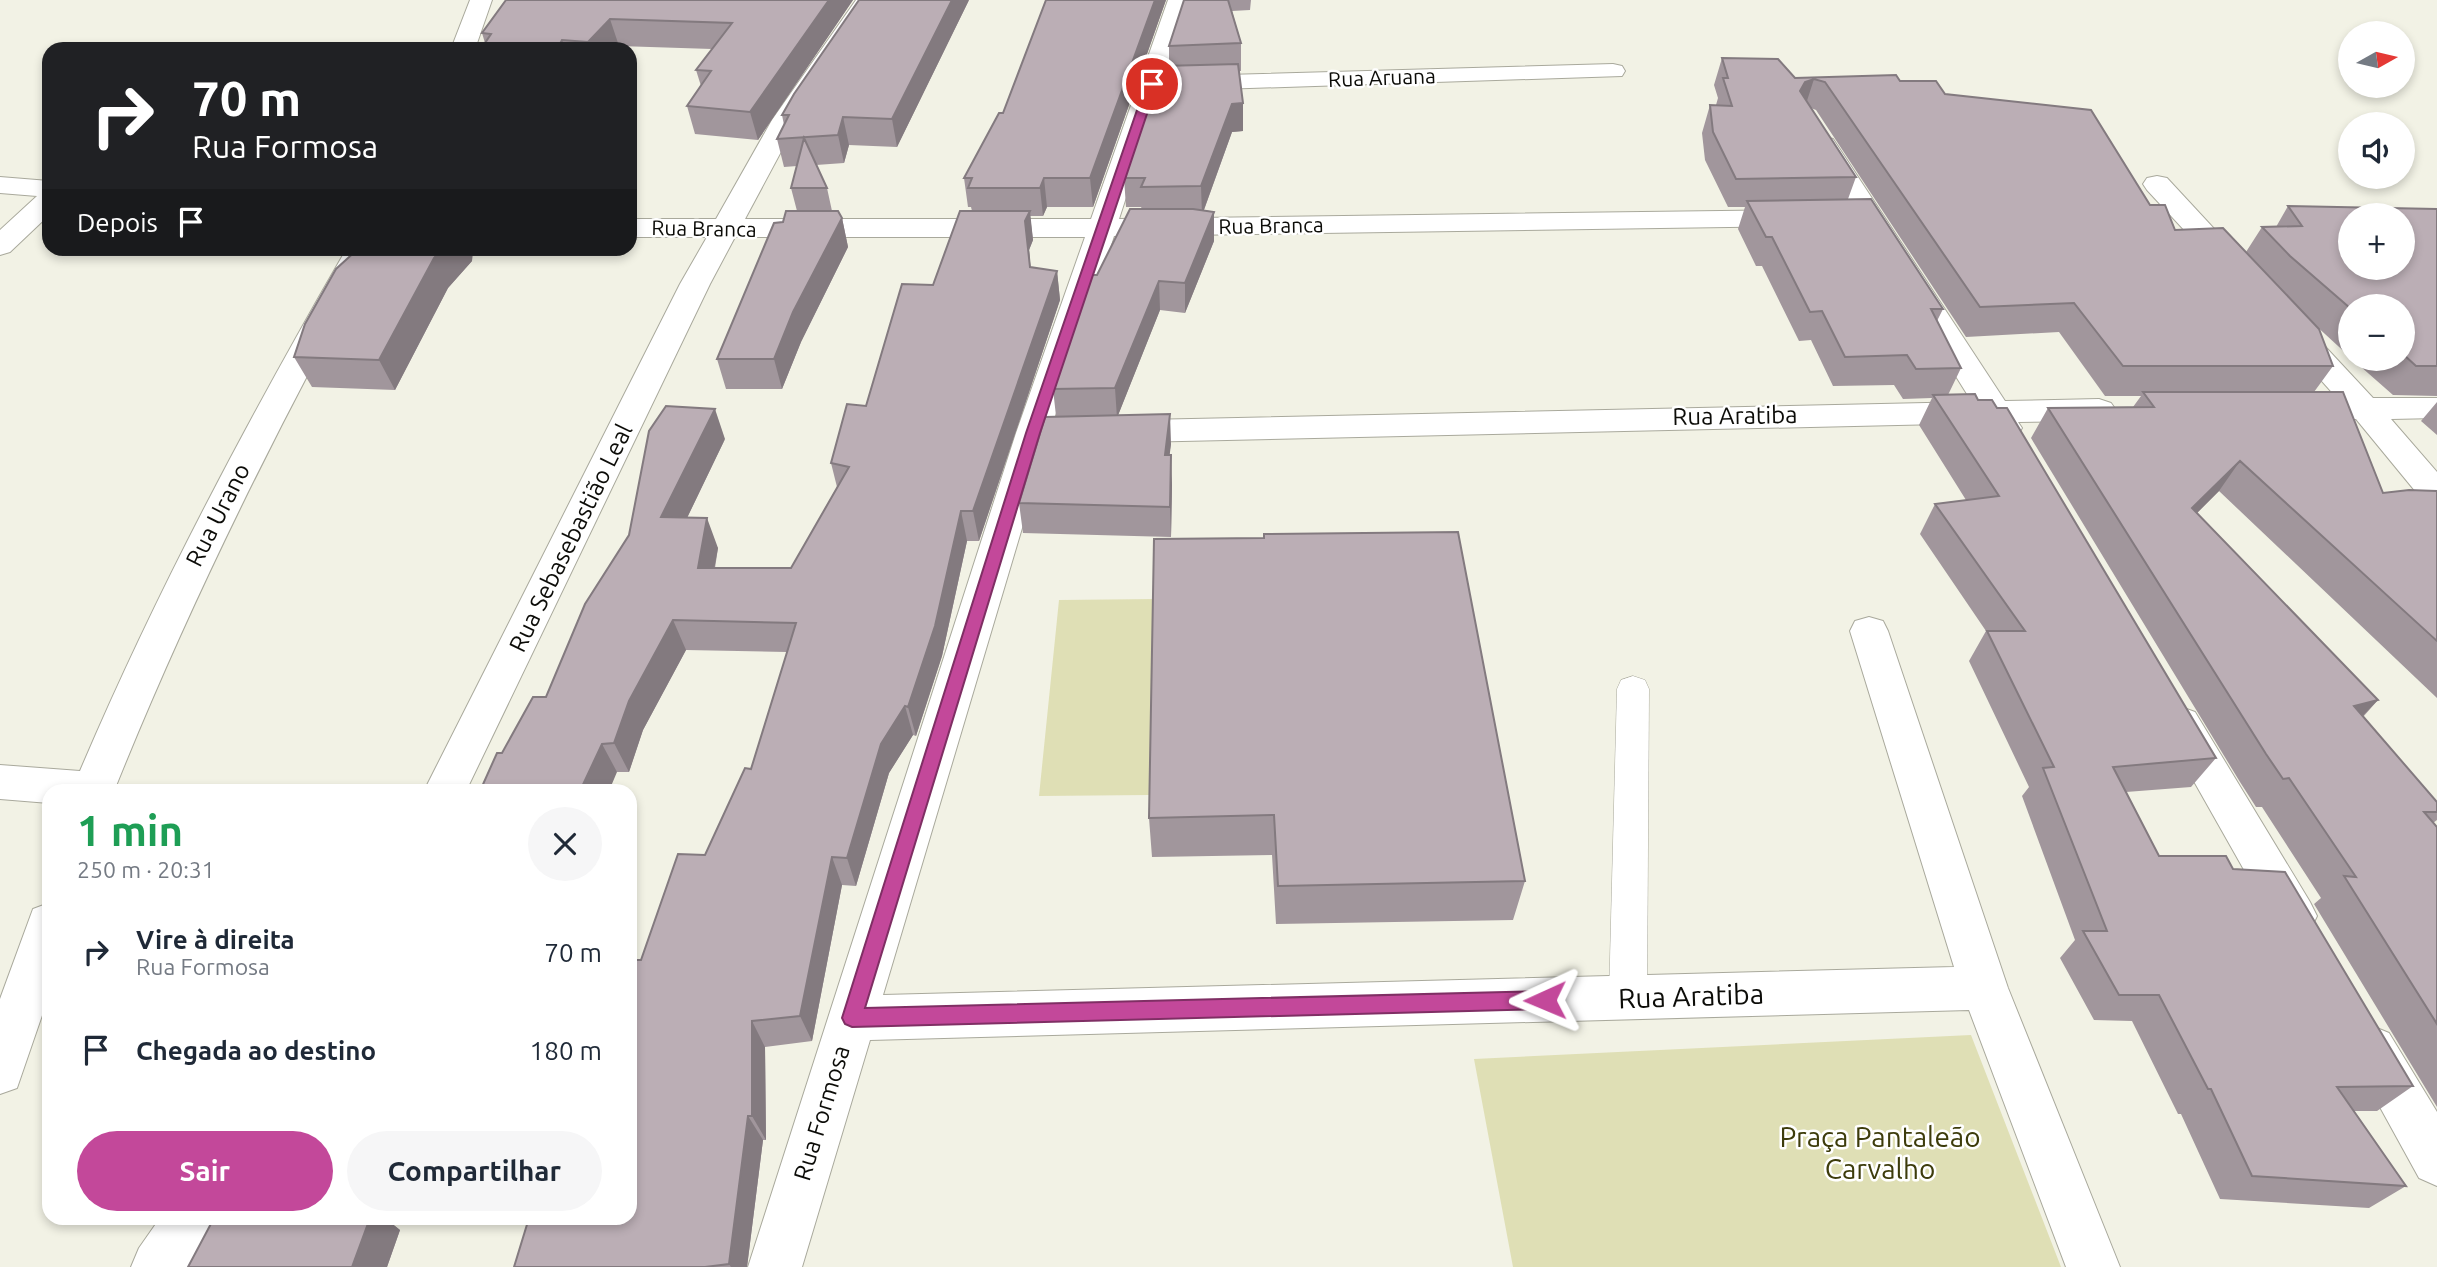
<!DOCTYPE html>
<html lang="pt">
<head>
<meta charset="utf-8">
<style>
  :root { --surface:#fff; --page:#f6f6f7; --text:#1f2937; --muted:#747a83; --accent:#c3489a }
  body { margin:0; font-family:Ubuntu,sans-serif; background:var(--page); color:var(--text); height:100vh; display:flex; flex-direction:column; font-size:26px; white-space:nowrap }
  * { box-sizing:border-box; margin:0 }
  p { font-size:23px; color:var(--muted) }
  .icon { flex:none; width:38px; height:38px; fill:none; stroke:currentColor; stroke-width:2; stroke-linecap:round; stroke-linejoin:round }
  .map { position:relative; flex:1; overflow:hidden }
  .sheet { position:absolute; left:42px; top:784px; width:595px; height:441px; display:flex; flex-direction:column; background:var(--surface); border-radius:21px; box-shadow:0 4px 10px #0003 }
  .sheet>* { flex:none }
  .banner { position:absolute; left:42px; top:42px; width:595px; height:214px; border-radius:21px; box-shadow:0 4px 10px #0003; background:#202124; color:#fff; overflow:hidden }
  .needle { width:46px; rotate:82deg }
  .fabs { position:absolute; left:2338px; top:21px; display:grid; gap:14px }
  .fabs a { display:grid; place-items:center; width:77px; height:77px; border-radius:50%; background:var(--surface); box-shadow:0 4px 10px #0003; font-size:35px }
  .pin { position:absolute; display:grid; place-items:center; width:60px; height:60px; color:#fff; margin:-30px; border:4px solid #fff; border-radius:50%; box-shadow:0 2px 7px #0007 }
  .me { position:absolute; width:77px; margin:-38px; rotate:269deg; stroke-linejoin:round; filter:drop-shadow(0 0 5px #0008) }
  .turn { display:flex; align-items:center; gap:24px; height:147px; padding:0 35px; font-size:32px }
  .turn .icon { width:91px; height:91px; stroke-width:2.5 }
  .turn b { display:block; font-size:49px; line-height:60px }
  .then { display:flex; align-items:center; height:66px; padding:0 35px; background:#0003; gap:14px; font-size:26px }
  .round { display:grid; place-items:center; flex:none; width:74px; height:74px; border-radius:37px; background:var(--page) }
  .headline { display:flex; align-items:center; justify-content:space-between; height:119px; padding:0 35px }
  h1 { font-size:42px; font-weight:700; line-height:52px; color:#1e9e55 }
  .action { display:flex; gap:14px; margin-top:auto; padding:14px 35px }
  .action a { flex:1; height:80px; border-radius:42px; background:var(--accent); color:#fff; font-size:28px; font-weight:700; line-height:80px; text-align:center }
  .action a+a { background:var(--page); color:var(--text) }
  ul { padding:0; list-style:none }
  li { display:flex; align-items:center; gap:21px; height:98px; padding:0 35px }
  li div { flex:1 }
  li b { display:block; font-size:26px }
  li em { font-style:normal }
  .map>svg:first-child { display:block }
  .green { fill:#dfdfb5 }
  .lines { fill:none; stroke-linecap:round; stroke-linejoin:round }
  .service-casing { stroke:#a9a99c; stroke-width:1 }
  .minor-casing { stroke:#a9a99c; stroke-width:2 }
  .service { fill:#fff; fill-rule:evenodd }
  .minor { fill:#fff; fill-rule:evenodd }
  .wall { fill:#a1969c }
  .shaded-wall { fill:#837a7f }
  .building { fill:#bbaeb5; stroke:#837a7f; stroke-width:2; fill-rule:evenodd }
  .route { fill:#c3489a; stroke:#7f2f64; stroke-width:2 }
  .labels { text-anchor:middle; stroke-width:5; stroke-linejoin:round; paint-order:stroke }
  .far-street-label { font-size:21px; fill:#0c0c08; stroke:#fff }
  .street-label { font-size:24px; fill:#0c0c08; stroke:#fff }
  .near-street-label { font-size:28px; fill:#0c0c08; stroke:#fff }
  .near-park-label { font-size:28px; fill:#3d3c0b; stroke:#fff }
</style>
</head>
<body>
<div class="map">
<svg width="2437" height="1267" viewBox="0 0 2437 1267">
  <rect width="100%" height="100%" fill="#f2f2e5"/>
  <path class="green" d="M1156 599 1149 795 1039 796 1059 600Z
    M1971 1035 2061 1267H1513L1474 1059Z"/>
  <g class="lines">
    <defs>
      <path id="service" d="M1633 676 1645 680 1649 689 1647 998 1642 1011 1628 1016 1614 1011 1609 998 1617 689 1621 680Z"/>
      <path id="minor" d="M470 0H492L475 49H451Z
        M856 0H879L798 120 745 219H1091L1168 0H1190L1119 219 1794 210 1804 212 1808 218 1804 224 1794 226 1114 236 1053 422 1972 402 1811 145 1815 139 1824 137 1833 139 1837 145 2005 401 2099 399 2111 403 2116 410 2111 417 2099 421 2018 422 2022 428 2017 436 2005 439 1993 436 1985 423 1047 444 883 995 1954 967 1850 631 1855 621 1869 617 1883 621 1888 631 2008 988 2120 1267H2066L1969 1010 870 1040 802 1267H748L1016 433 1085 237H735L710 284 466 791H424L680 284 707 237H630V219H716L772 120Z
        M1613 64 1622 66 1625 71 1622 76 1189 90 1180 88 1177 83 1180 78 1189 76Z
        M2157 176 2167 178 2244 261 2249 267 2244 273 2234 276 2224 273 2147 190 2143 184 2147 178Z
        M0 177 49 181V215L10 252 0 255V230L37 196 0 193Z
        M347 248H376C278 425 189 604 114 791H49V803L0 799V765L80 771C157 590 249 418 347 248Z
        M2294 323 2305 325 2373 398H2437V418L2391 419 2437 472V507L2425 503 2356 419 2299 420 2287 416 2283 409 2287 402 2299 398H2337L2278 332 2283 325Z
        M2181 707 2195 712 2310 902 2317 916 2310 930 2294 936 2278 930 2161 723 2167 712Z
        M49 903V995L17 1088 0 1094V999L33 909Z
        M2372 1026 2389 1033 2437 1112V1186L2419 1178 2348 1049 2355 1033Z
        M160 1218H218L211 1237 190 1267H131L139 1248Z"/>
    </defs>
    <use href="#service" class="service-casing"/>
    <use href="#minor" class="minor-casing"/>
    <use href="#service" class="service"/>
    <use href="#minor" class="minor"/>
  </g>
  <path class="wall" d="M506 0H853L758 140 695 134 687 106 701 86 696 70 712 49 619 46 616 49H481L485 43 482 33Z
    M969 0 897 147 849 145 844 163 816 165 827 188 832 211 842 218 848 247 801 342 782 389H726L717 359 783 222 797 211 791 188 797 166 784 167 777 139 784 125 782 115Z
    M1046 0H1166L1093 207H1047L1043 216H1030L1033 240 1029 250 1030 268 1057 271 1060 300 979 541H967L942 656 916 736 913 735 889 773 856 886 842 885 812 1041 765 1047 766 1140H763L747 1267H514L630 1218 641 960 705 855 751 769 787 652 686 650 643 730 629 772H617L502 753 546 697 725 439 687 518 718 548 715 568H791L837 487 831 463 866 406 933 285 972 211 971 207H968L964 178 1003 113Z
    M1184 0H1251L1250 10 1232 11 1241 43V71H1239L1243 103V131L1232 132 1204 210 1214 212V241L1185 313 1160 310 1118 415 1171 444 1169 455 1172 485 1171 537 1023 533 1019 503 1056 416 1053 389 1097 275 1142 209 1141 207H1126L1124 178 1169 66V46Z
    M1722 58 1795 78 1900 81 1945 94 2150 205 2175 230 2246 252 2262 227H2276L2288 206 2437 209V396L2393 395 2352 359H2403V306H2350V357L2313 323 2333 366 2314 392 2383 493 2437 491V698L2219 491 2197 513 2378 700 2363 717 2437 802V820L2433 823 2437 827V1107L2314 904 2321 898 2262 807H2256L2240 782 2031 438 2048 408 2133 407 2141 396H2105L2059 332 1966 337 1816 110 1811 108 1856 177 1848 199 1943 309 1937 321 1961 368 1948 395 1978 400 2216 758 2191 787 2126 792 2159 856 2233 869 2413 1086 2377 1111H2354L2406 1186 2369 1208 2220 1199 2181 1114H2178L2132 1021 2094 1020 2060 958 2075 940 2022 796 2029 787 1969 661 1986 631 1920 534 1935 504 1966 500 1919 425 1932 398 1903 399 1894 385 1833 386 1811 340 1799 341 1762 266H1756L1738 229 1745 207H1728L1705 160 1702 133 1710 105H1716L1718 98 1714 85Z
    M359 248H473L472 261 448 288 395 390 312 387 294 357Z
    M2437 402V435L2421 421Z
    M1154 539 1525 881 1513 920 1276 924 1272 855 1152 857 1149 818Z
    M199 1218H385L400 1230 387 1267H188L210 1225Z"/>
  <path class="shaded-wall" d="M829 0H853L758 140 750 112Z
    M952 0H969L897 147 892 119Z
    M1155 0H1166L1093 207 1090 178Z
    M610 19 619 46 616 49H590L588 42Z
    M562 40 566 49H557Z
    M1814 79 1805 107 1800 91 1805 82Z
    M1243 103V131L1232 132 1202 215 1201 186 1232 104Z
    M843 117 849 145 844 163 838 135Z
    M1044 178 1047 207 1043 216 1040 188Z
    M1030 211 1033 240 1029 250 1033 297 1025 221Z
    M1214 212V241L1185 313V283Z
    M842 218 848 247 801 342 782 389 774 359 793 312Z
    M443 248H473L472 261 448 288 395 390 379 360 434 258Z
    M1057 271 1060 300 979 541 973 511Z
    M1159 281 1160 310 1117 418 1115 388Z
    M715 409 725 439 673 547 661 517Z
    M1170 414 1171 444 1166 485 1165 455Z
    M1171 455 1172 485 1171 537 1170 507Z
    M2240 461 2219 491 2172 538 2192 508Z
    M961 511 967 541 942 656 916 736 908 707Z
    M707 518 718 548 709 597 698 568Z
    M673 620 686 650 643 730 629 772 614 743 629 701Z
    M2378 700 2350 729 2354 706Z
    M905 706 913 735 889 773 856 886 847 858 881 744Z
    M602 744 617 772 609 791H580Z
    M832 857 842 885 812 1041 800 1016Z
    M752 1021 765 1047 766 1140 752 1116Z
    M748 1116 763 1140 747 1267H731L729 1264Z
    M349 1218H385L400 1230 387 1267H352Z"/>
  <path class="building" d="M506 0H829L750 112 687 106 711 71 696 70 732 23 610 19 588 42 562 40 557 49H481L491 34 482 33Z
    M859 0H952L892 119 843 117 838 135 777 139 789 115H782L794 94Z
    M1046 0H1155L1090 178H1044L1040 188H968L972 178H964L999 113H1003Z
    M1184 0H1228L1241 43 1169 46Z
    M1722 58 1778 59 1795 78 1896 75 1900 81H1936L1945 94 2091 110 2150 205H2165L2175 230 2223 228 2319 329 2333 366H2123L2074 303 1980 307 1825 82 1814 79 1805 82 1800 91 1856 177 1736 179 1713 132 1710 105 1732 106 1723 78H1728Z
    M1238 64 1243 103 1232 104 1201 186 1141 187 1145 178H1124L1162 66Z
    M804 138 827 188H791Z
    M1871 199 1943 309H1931L1961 368 1916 369 1907 355 1845 357 1822 311 1810 312 1772 237H1766L1747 201Z
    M2288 206 2437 209V366H2416L2403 354V306H2350V308L2290 256 2262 227 2302 226ZM2350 215H2403V268H2350Z
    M1130 209H1193L1214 212 1185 283 1159 281 1115 388 1053 389 1092 275H1097Z
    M786 211H838L842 218 793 312 774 359H717L774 223 783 222Z
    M960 211H1030L1025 221 1030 267 1057 271 973 511H961L935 626 908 707 905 706 881 744 847 858 832 857 800 1016 752 1021V1116H748L729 1264 705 1267H514L529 1218H630V986L636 960H641L678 854 705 855 745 768 751 769 796 623 673 620 629 701 614 743 602 744 580 791H480L497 753H502L533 697H546L585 604 629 535 649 431 666 406 715 409 661 517 707 518 698 568H791L849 467 831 463 847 404 866 406 902 284 933 285Z
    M359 248H443L434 258 379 360 294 357 305 324 336 269Z
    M2143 392H2343L2383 493 2409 490 2437 491V641L2240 461 2192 508 2378 700 2354 706 2437 802V812H2424L2437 827V1024L2344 876 2356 877 2289 778 2283 779 2266 754 2048 408 2154 407Z
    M1975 394 1978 400H1992L1997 408H2007L2216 758 2113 767 2159 856H2226L2233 869 2285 872 2413 1086 2337 1087 2406 1186 2252 1176 2211 1089H2208L2159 995H2119L2083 931H2107L2043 768 2054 767 1987 631H2025L1935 504 1999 496 1933 395Z
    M1170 414 1165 455H1171L1170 507 1019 503 1045 417Z
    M1458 532 1525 881 1278 886 1274 815 1149 818 1154 539 1264 538V534Z
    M214 1218H370L352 1267H188Z"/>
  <path class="route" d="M1152 81 1157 84 1040 433 865 1008 1545 991 1551 993 1554 1000 1551 1006 1545 1009 852 1027 845 1024 842 1018 1026 433 1146 84Z"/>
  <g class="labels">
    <g class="far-street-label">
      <text transform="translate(1382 78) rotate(-2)" y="7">Rua Aruana</text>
      <text transform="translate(1271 226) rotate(-1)" y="7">Rua Branca</text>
      <text transform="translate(704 229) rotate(1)" y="7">Rua Branca</text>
    </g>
    <g class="street-label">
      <text transform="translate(1735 416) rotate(-1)" y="8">Rua Aratiba</text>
      <text transform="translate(218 515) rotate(-63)" y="8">Rua Urano</text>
      <text transform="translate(571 538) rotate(-64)" y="8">Rua Sebasebastião Leal</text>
      <text transform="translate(822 1113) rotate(-73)" y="8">Rua Formosa</text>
    </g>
    <g class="near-street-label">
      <text transform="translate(1691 996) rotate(-2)" y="10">Rua Aratiba</text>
    </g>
    <g class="near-park-label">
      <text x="1880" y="1147">Praça Pantaleão<tspan x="1880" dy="32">Carvalho</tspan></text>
    </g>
  </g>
</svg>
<div class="fabs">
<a><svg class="needle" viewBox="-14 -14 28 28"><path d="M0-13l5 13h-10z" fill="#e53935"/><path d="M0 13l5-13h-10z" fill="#747a83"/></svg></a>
<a><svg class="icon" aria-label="sound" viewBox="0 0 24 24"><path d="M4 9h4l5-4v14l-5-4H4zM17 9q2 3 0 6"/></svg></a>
<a>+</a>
<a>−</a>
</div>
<div class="pin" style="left:1152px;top:84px;background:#d93025"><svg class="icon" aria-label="arrive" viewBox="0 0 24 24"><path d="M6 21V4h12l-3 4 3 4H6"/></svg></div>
<svg class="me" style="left:1545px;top:1000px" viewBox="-20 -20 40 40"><path d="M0-17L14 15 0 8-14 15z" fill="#c3489a" stroke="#fff" stroke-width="4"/></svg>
<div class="banner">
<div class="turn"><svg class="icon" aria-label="right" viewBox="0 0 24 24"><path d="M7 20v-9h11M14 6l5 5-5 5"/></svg><div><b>70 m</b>Rua Formosa</div></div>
<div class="then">Depois<svg class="icon" aria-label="arrive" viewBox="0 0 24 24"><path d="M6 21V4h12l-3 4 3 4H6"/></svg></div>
</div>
<section class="sheet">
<div class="headline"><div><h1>1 min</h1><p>250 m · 20:31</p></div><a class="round"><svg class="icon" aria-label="close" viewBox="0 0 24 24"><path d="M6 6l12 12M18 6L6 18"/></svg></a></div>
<ul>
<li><svg class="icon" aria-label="right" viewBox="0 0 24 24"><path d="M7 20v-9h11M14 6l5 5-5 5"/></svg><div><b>Vire à direita</b><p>Rua Formosa</p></div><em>70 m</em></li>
<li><svg class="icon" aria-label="arrive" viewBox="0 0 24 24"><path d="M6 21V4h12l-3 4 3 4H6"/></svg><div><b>Chegada ao destino</b></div><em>180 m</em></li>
</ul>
<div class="action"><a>Sair</a><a>Compartilhar</a></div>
</section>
</div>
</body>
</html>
